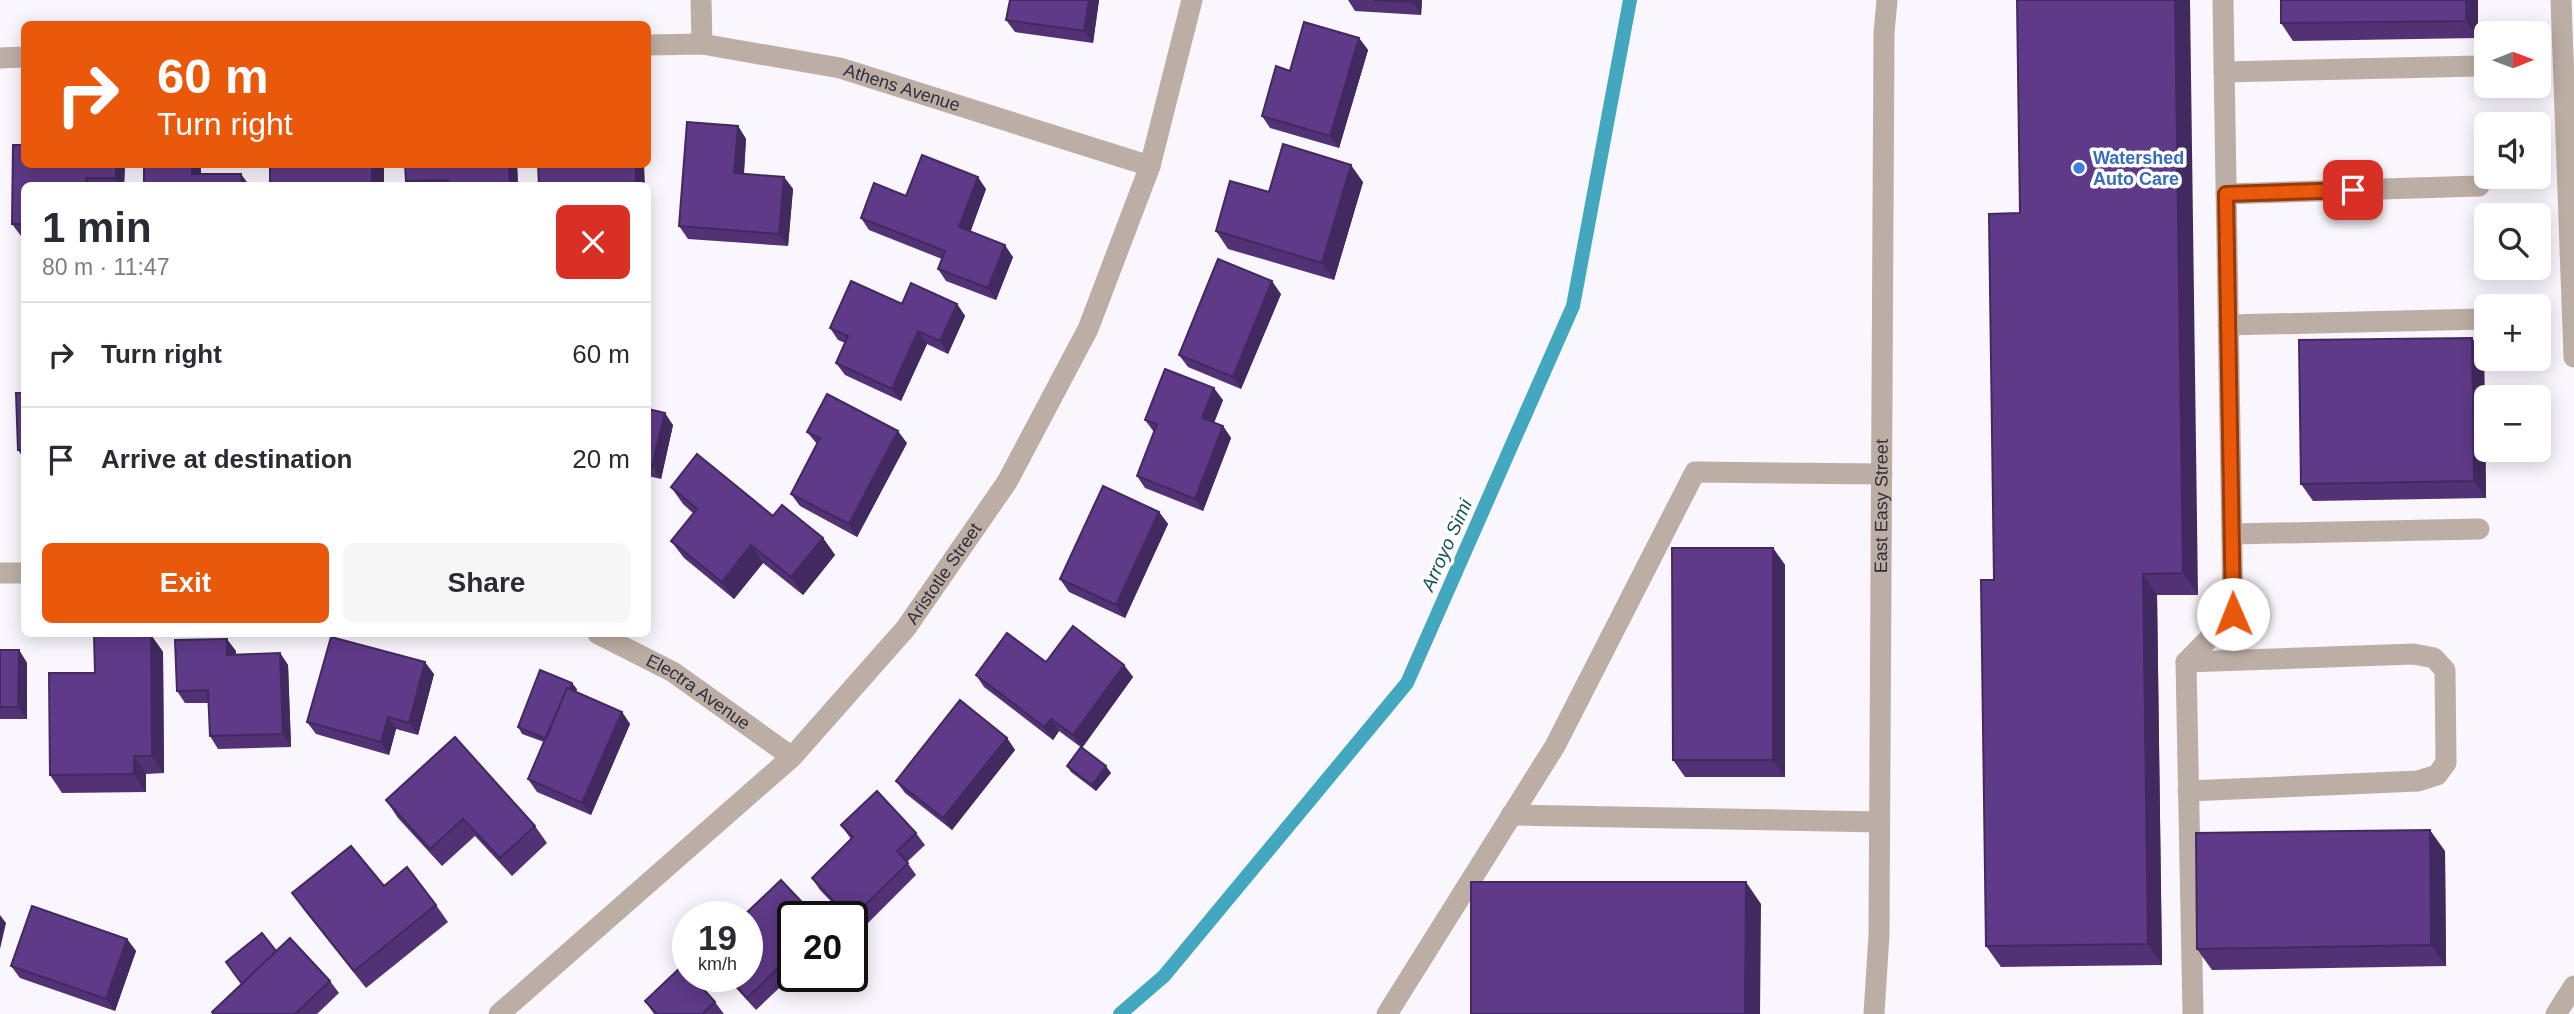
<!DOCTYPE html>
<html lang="en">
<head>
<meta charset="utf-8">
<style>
  :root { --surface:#fff; --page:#f7f7f7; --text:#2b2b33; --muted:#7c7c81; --line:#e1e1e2; --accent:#ea580c }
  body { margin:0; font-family:Helvetica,sans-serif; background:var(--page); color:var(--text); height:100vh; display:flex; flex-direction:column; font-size:26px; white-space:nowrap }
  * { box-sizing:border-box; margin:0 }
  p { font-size:23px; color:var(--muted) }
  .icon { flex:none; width:38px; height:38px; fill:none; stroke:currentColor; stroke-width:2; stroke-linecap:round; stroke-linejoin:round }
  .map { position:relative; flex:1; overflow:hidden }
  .panel { position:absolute; left:21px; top:182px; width:630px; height:455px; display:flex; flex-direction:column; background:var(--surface); border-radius:10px; box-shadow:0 4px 18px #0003 }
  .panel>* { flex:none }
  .banner { position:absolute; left:21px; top:21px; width:630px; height:147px; border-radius:10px; box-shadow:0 4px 18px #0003; background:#ea580c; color:#fff; overflow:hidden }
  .needle { width:46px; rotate:89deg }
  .fabs { position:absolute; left:2474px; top:21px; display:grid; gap:14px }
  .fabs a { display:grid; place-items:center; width:77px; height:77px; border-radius:10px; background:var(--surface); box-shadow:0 4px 18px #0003; font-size:35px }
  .speed { position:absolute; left:672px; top:901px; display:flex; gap:14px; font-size:35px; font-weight:700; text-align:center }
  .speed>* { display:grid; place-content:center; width:91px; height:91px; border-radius:50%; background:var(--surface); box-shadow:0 4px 18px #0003; line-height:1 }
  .speed small { font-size:18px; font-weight:400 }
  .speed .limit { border:4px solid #111; border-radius:10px; background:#fff; color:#111 }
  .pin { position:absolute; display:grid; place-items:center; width:60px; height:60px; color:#fff; margin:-30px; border-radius:14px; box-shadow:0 4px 10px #0006 }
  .me { position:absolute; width:77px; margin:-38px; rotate:359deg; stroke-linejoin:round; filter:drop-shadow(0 0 5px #0008) }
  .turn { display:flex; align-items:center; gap:24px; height:147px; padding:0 21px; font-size:32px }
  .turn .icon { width:91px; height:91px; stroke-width:2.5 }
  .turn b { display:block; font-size:49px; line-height:60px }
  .round { display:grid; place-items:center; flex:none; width:74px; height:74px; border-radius:10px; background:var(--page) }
  .head { display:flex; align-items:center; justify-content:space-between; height:119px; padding:0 21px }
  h1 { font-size:42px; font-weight:700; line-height:52px }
  .primary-button { display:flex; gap:14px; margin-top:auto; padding:14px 21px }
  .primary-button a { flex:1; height:80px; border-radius:10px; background:var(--accent); color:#fff; font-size:28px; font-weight:700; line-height:80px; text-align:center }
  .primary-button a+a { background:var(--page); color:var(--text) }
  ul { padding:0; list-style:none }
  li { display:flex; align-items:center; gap:21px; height:105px; padding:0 21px; border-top:2px solid var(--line) }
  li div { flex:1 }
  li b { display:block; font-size:26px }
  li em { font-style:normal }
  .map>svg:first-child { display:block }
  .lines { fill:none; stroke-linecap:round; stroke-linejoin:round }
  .stream { stroke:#43a7c0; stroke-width:14 }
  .minor { stroke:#bdaea5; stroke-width:21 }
  .wall { fill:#523275 }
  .shaded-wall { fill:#42295f }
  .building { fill:#5f3a88; stroke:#42295f; stroke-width:2 }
  .route-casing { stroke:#983908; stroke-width:18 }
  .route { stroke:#ea580c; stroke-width:12 }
  .shop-dot { fill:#3f7fe0; stroke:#fff; stroke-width:2.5 }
  .labels { text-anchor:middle; stroke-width:7; stroke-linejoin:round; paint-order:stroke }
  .street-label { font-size:18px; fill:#322d3a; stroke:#fff }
  .shop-label { font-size:18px; font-weight:bold; fill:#366cbe; stroke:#fff; text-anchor:start }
  .water-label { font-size:19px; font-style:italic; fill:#114f5b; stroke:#fff }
</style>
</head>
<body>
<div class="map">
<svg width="2574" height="1014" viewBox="0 0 2574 1014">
  <rect width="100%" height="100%" fill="#f9f6fd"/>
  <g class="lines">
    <path class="stream" d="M1120 1014 1164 976 1407 683 1573 306 1630 0"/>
    <g class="minor">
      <path d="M701 0 702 44"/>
      <path d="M2561 0 2574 357"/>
      <path id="s1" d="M648 45 702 44 840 68 1150 166"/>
      <path d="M0 58 24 57"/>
      <path d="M2224 72 2479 66"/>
      <path d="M2226 194 2479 186"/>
      <path d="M2228 325 2483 319"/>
      <path d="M2232 534 2479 529"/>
      <path d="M0 573H24"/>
      <path id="s2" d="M598 634 673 672 792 757"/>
      <path d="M2186 662 2414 654 2434 658 2445 670 2446 763 2437 775 2418 781 2188 791"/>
      <path d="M1511 815 1879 822"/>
      <path id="s3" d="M499 1014 792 757 906 628 1007 482 1088 329 1150 166 1192 0"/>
      <path d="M1387 1014 1555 746 1695 472 1882 474"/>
      <path id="s4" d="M1874 1014 1879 935 1884 33 1887 0"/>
      <path d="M2193 1014 2186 662 2233 614 2223 0"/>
      <path d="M2556 1014 2574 986"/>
    </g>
  </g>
  <path class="wall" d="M1010 0H1099L1093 43 1015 32 1006 20Z
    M1348 0H1422L1421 15 1355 11Z
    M2478 0V38L2293 41 2281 23Z
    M1359 38 1368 50 1339 148 1270 128 1262 116 1290 71Z
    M738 126 746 139 744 174 784 177 793 189 788 246 688 239 679 226Z
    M24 164H125L124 186H24V236H21L12 224Z
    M517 164 518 186H409L406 181Z
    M1363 182 1334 280 1228 249 1216 231 1269 192Z
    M986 189 970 231 1013 257 996 300 946 281 938 269 942 259 869 230 861 218 906 196Z
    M1989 214 2198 595H2157L2162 965 2001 967 1986 946 1994 580Z
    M1281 294 1241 389 1188 367 1179 355Z
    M902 304H957L965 316 948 354 927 344 901 401 845 375 836 363 845 343 838 340 830 328Z
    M2472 338 2484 355 2486 498 2313 501 2301 484Z
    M24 393V459L18 450Z
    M1223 400 1214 423 1223 426 1231 438 1203 511 1145 488 1137 476 1154 432 1145 420Z
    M648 409 673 425 661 479 648 476Z
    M807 432 907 443 857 537 800 506 791 494 817 444Z
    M671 487 773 516 823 538 835 555 803 595 763 563 734 599 684 558 671 541 694 514 683 504Z
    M1159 512 1168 524 1125 618 1069 592 1060 579Z
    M1773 548 1785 565V777H1685L1673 760Z
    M151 635 163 652 164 773 146 774V792L62 793 50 775Z
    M0 650H19L27 663V719H0Z
    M236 651V654L280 653 288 665 291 747 218 749 210 736 209 703H185L177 691Z
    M1046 662 1124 665 1133 677 1082 748 1059 731 1053 740 984 687 976 675Z
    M434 674 418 735 396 729 389 755 316 734 307 722Z
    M577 689 576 692 622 712 630 724 591 815 537 792 528 779 544 742 522 734 518 727Z
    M1007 738 1015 750 952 830 905 793 896 781Z
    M1067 766 1111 773 1096 791 1071 772Z
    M386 800 535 826 547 843 512 876 475 836 442 866 398 818Z
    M841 825 916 833 925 845 907 862 916 875 860 931 852 923V917H846L820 890 812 878 851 839Z
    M2445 851 2446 966 2212 970 2197 949Z
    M384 886 436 905 448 922 366 988 304 910 292 893Z
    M793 917V975L756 1010 725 976H747Z
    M127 939 136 951 115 1011 20 978 11 966Z
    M276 951 330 981 339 993 317 1014H213Z
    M645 1001 715 1002 724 1014H654Z"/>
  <path class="shaded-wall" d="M1089 0H1099L1093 43 1084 31Z
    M1413 0H1422L1421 15 1413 2Z
    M2175 0H2190L2198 595 2183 573Z
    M2466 0H2478V38L2466 21Z
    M1359 38 1368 50 1339 148 1330 136Z
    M738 126 746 139 743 185 734 173Z
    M116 164H125L124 186H121L116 178Z
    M192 164H201V186L192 174Z
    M372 164H384V186H372Z
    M509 164H517L518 186H510Z
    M636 164H644L645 186H637L636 184Z
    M1351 165 1363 182 1334 280 1322 263Z
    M241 174 250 186H242Z
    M784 177 793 189 788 246 779 234Z
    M978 177 986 189 968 239 959 227Z
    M86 178 91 186H86Z
    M1005 245 1013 257 996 300 988 288Z
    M1272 281 1281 294 1241 389 1233 377Z
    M957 304 965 316 948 354 940 341Z
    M918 331 927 344 901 401 892 389Z
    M2472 338 2484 355 2486 498 2474 481Z
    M648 372 650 376 648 388Z
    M1214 388 1223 400 1211 430 1202 418Z
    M665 413 673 425 661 479 652 466Z
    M1223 426 1231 438 1203 511 1195 499Z
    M898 431 907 443 857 537 849 524Z
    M1159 512 1168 524 1125 618 1116 605Z
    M823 538 835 555 803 595 791 577Z
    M751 545 763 563 734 599 722 582Z
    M1773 548 1785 565V777L1773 760Z
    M2143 574 2157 595 2162 965 2148 944Z
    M151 635 163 652 164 773 152 756Z
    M227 639 236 651V667L227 655Z
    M19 650 27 663V719L18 707Z
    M280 653 288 665 291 747 283 734Z
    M425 662 434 674 418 735 409 723Z
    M1124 665 1133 677 1082 748 1073 735Z
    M572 683 577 689 554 746 549 740Z
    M622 712 630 724 591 815 582 803Z
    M388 717 396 729 389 755 381 742Z
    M1051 719 1059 731 1053 740 1044 727Z
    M1007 738 1015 750 952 830 943 818Z
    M134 756 146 774V792L134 774Z
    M1106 766 1111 773 1096 791 1092 785Z
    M2430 830 2445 851 2446 966 2431 945Z
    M1746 882 1761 904 1760 1014H1745Z
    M0 915 6 923 0 949Z
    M127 939 136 951 115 1011 106 999Z"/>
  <path class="building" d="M1010 0H1089L1084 31 1006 20Z
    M1374 0H1413V2Z
    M2017 0H2175L2183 573 2143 574 2148 944 1986 946 1981 580H1994L1989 214 2020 213Z
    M2281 0H2466V21L2281 23Z
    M1304 22 1359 38 1330 136 1262 116 1276 66 1290 71Z
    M687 122 738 126 734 173 784 177 779 234 679 226Z
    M1283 144 1351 165 1322 263 1216 231 1230 181 1269 192Z
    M13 145H24V164H116V178H86V186H24V224H12Z
    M922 155 978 177 959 227 1005 245 988 288 938 269 945 251 861 218 874 183 906 196Z
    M144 164H192V174H241L242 186H144Z
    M270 164H372V186H270Z
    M405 164H509L510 186H448V180L406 181Z
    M538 164H636V184L539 186Z
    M1218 259 1272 281 1233 377 1179 355Z
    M851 281 902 304 911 283 957 304 940 341 918 331 892 389 836 363 848 336 830 328Z
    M2472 338 2474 481 2301 484 2299 340Z
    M1165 369 1214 388 1202 418 1223 426 1195 499 1137 476 1157 424 1145 420Z
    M16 393H24V450H18Z
    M827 394 898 431 849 524 791 494 820 438 807 432Z
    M648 409 665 413 652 466 648 465Z
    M697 454 773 516 782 505 823 538 791 577 751 545 722 582 671 541 697 509 671 487Z
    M1103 486 1159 512 1116 605 1060 579Z
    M1672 548H1773V760H1673Z
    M1073 626 1124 665 1073 735 1051 719 1044 727 976 675 1007 633 1046 662Z
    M94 635H151L152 756H134V774L50 775 49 673H95Z
    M331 637 425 662 409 723 388 717 381 742 307 722Z
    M227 639V655L280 653 283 734 210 736 208 690 177 691 175 640Z
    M0 650H19L18 707H0Z
    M540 670 572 683 570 689 567 688 546 739 518 727Z
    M567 688 622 712 582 803 528 779Z
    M960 700 1007 738 943 818 896 781Z
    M455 737 535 826 500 858 463 819 430 849 386 800Z
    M1081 747 1106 766 1092 785 1067 766Z
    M877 791 916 833 897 851 908 863 852 918 849 917 812 878 853 837 841 825Z
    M2430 830 2431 945 2197 949 2196 833Z
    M351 846 384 886 407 867 436 905 354 971 292 893Z
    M781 880 816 917H793V954L747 998 728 976H747V917H742Z
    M1471 882H1746L1745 1014H1471Z
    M32 906 127 939 106 999 11 966Z
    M262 933 276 951 242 984 226 962Z
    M290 938 330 981 295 1014H214L212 1012Z
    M682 966 688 972V976H692L715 1002 704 1012 705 1014H657L645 1001Z"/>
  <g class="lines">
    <defs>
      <path id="route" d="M2233 614 2226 194 2353 190"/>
    </defs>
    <use href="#route" class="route-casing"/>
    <use href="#route" class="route"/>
  </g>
  <circle class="shop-dot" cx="2079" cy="168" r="7"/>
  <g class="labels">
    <g class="street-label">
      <text dy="6" stroke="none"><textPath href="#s1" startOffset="259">Athens Avenue</textPath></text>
      <text dy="6" stroke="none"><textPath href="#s4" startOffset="508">East Easy Street</textPath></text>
      <text dy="6" stroke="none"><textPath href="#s3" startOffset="628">Aristotle Street</textPath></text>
      <text dy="6" stroke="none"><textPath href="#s2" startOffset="116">Electra Avenue</textPath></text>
    </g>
    <g class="shop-label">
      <text x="2093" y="164">Watershed<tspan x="2093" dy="21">Auto Care</tspan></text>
    </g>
    <g class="water-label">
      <text transform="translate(1446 545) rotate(-66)" y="7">Arroyo Simi</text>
    </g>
  </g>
</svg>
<div class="fabs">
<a><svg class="needle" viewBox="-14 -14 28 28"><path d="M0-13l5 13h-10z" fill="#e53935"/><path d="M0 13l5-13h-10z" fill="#7c7c81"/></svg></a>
<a><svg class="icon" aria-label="sound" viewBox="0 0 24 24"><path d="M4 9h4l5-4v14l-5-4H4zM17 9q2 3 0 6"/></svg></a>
<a><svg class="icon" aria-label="search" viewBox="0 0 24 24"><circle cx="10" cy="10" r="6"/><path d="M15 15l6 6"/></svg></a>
<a>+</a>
<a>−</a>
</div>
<div class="speed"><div>19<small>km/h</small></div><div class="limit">20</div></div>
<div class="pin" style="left:2353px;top:190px;background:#d93025"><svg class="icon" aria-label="arrive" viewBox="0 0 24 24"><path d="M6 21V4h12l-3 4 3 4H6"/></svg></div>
<svg class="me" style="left:2233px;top:614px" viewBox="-20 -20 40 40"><circle r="19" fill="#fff"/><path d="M0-13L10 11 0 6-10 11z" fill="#ea580c"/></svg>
<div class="banner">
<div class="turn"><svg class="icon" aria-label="right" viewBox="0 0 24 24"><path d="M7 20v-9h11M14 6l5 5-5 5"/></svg><div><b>60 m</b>Turn right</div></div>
</div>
<section class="panel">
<div class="head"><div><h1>1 min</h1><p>80 m · 11:47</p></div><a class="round" style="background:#d93025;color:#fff"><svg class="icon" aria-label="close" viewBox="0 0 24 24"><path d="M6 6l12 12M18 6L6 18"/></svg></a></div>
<ul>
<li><svg class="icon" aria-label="right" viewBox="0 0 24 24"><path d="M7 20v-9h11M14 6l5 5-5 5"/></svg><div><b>Turn right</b></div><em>60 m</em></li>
<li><svg class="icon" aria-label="arrive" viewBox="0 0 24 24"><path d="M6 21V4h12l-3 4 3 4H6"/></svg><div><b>Arrive at destination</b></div><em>20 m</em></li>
</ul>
<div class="primary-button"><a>Exit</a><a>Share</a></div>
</section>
</div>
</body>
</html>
